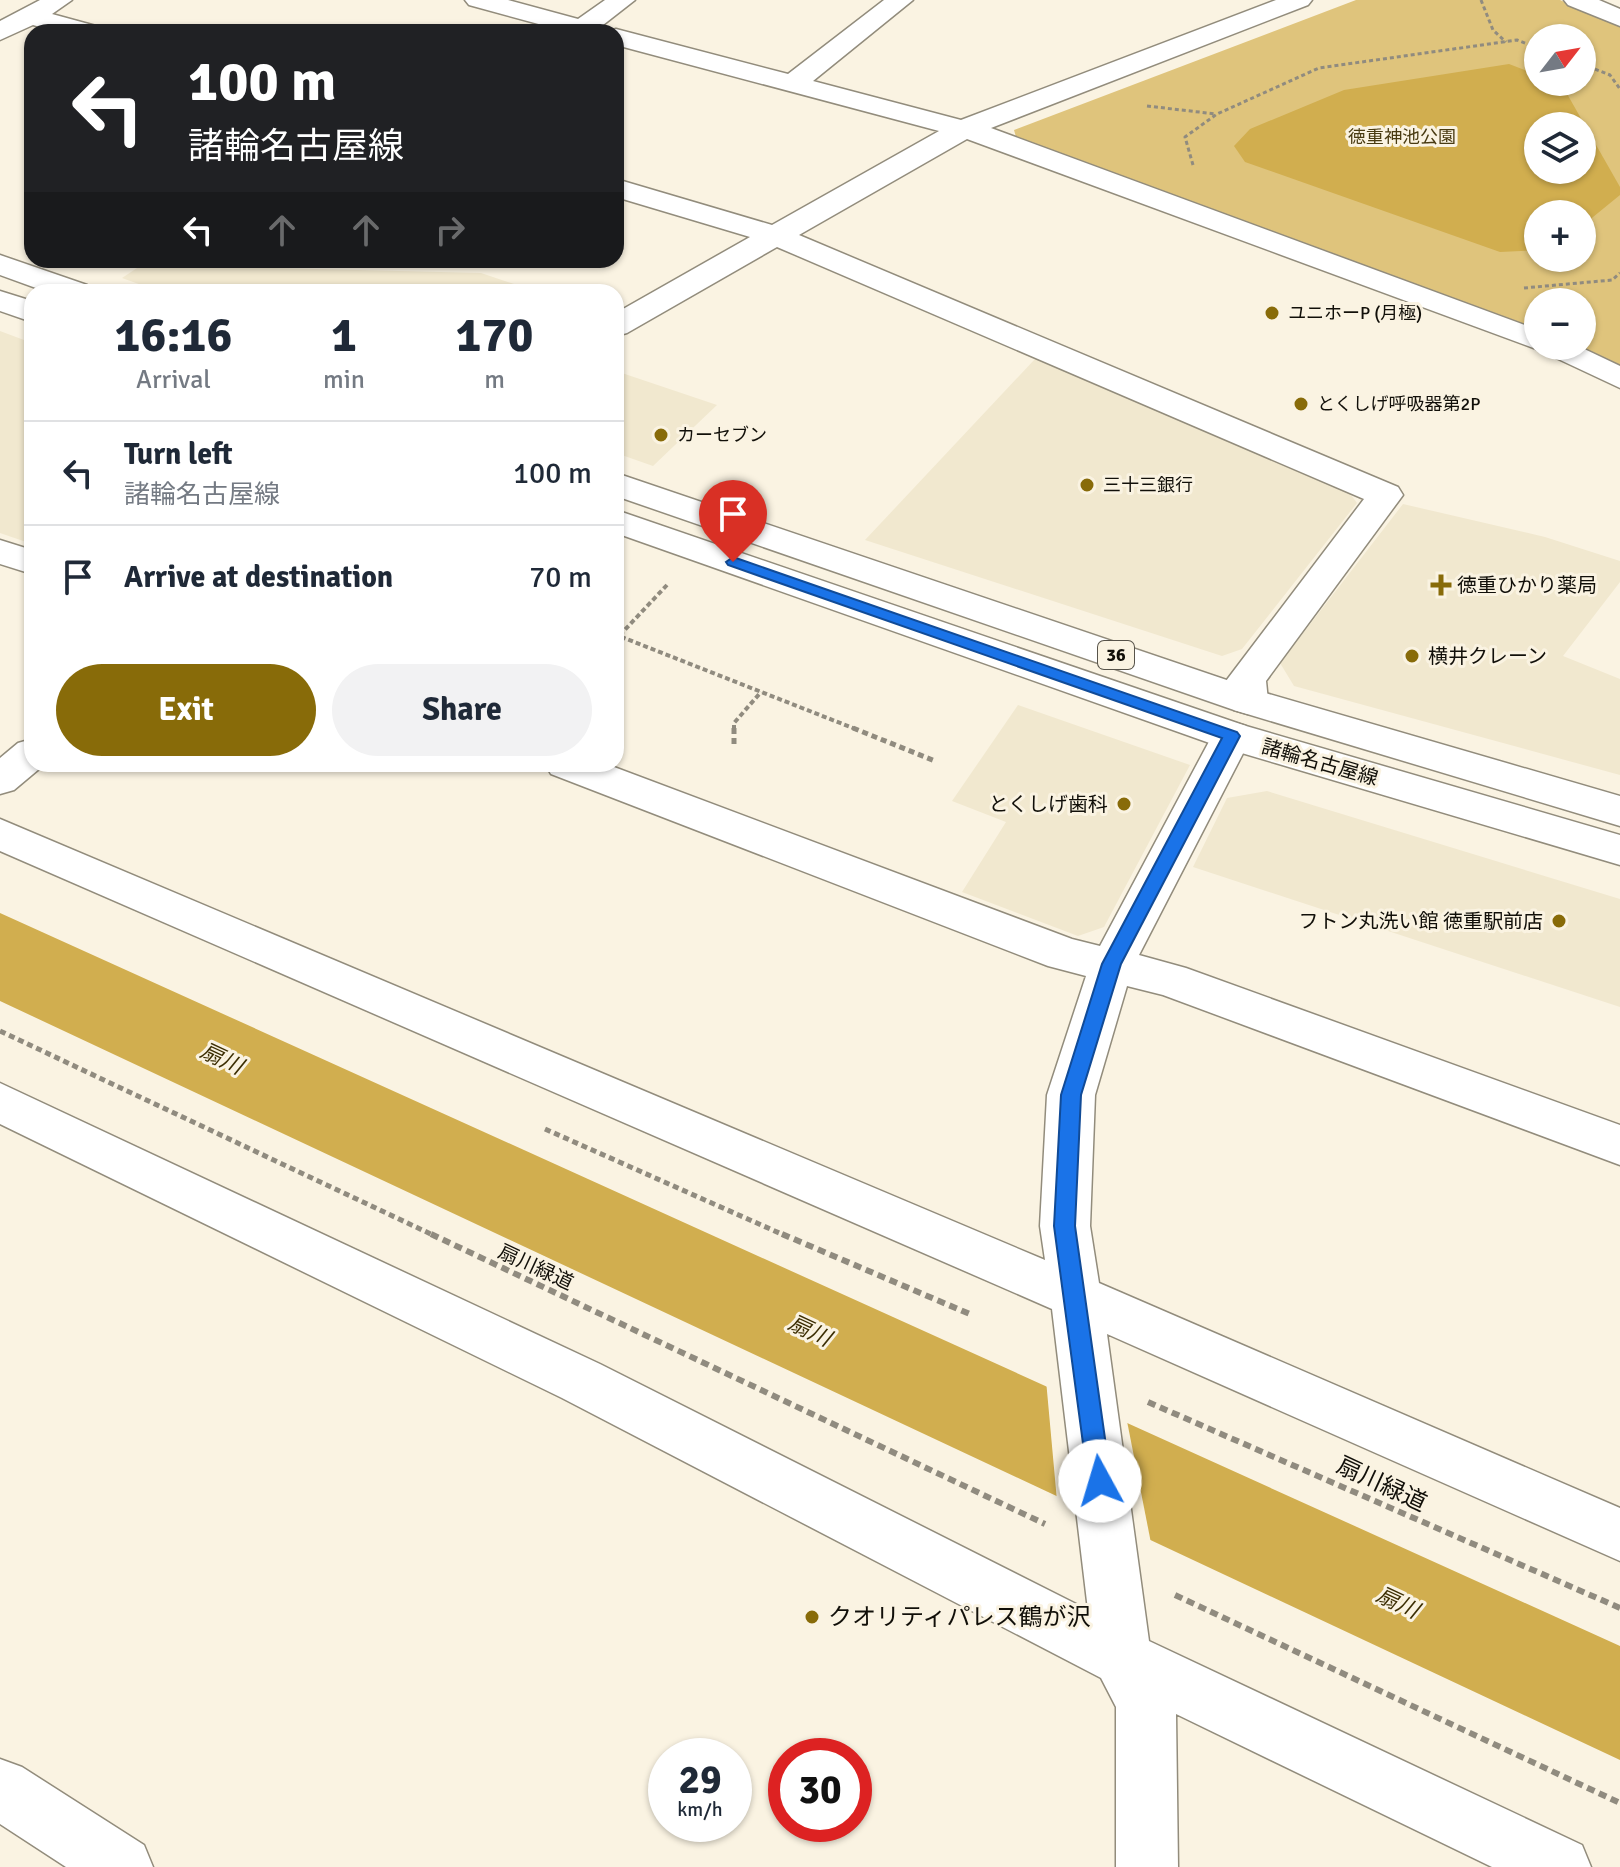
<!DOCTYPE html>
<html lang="en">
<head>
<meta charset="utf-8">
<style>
  :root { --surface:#fff; --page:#f2f2f3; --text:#1f2937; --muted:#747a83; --line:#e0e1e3; --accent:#886b09 }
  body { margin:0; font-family:Signika,"Noto Sans JP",sans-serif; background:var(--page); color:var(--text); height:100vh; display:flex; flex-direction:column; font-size:30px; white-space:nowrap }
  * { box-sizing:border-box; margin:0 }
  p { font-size:26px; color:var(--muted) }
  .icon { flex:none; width:44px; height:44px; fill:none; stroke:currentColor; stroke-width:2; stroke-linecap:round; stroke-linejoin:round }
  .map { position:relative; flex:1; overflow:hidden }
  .drawer { position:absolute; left:24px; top:284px; width:600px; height:488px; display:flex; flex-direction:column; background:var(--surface); border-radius:24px; box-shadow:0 2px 6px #0004 }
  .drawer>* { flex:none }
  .hud { position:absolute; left:24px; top:24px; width:600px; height:244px; border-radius:24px; box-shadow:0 2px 6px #0004; background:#202124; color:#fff; overflow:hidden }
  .needle { width:52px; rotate:59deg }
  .controls { position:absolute; left:1524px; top:24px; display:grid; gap:16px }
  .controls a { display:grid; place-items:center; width:72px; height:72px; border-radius:50%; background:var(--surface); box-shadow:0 2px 6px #0004; font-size:40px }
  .speed { position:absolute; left:648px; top:1738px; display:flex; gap:16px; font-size:40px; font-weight:700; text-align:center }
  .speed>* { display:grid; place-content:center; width:104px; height:104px; border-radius:50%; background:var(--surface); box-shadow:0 2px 6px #0004; line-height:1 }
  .speed small { font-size:20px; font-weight:400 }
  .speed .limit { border:12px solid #d22; background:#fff; color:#111 }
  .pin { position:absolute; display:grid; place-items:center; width:68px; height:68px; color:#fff; margin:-82px -34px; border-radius:50% 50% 50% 0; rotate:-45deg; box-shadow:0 0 8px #0007 }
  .pin .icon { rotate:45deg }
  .me { position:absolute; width:88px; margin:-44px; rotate:354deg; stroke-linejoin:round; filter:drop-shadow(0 0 6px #0008) }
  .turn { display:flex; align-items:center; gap:28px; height:168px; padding:0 32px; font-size:36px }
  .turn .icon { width:104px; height:104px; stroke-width:2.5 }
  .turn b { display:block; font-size:56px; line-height:68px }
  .lanes { display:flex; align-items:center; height:76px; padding:0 32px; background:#0003; justify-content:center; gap:40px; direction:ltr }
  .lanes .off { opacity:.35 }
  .eta { display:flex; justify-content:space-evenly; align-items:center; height:136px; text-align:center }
  .eta b { font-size:48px; font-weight:700; line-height:56px }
  .action { display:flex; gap:16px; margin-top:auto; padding:16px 32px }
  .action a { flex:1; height:92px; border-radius:48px; background:var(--accent); color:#fff; font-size:32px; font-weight:700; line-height:92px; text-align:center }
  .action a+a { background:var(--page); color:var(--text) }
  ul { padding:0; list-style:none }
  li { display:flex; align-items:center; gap:24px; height:104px; padding:0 32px; border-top:2px solid var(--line) }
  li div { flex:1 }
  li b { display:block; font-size:30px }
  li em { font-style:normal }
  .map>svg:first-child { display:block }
  .built { fill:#f1e8cf }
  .green { fill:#dfc47c; fill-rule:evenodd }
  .water { fill:#d1ae4f; fill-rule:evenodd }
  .pier { fill:#faf3e2 }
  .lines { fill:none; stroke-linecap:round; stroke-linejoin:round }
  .minor-casing { stroke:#928c7c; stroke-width:3 }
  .major-casing { stroke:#928c7c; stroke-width:3 }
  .path-far3 { stroke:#908b7f; stroke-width:3; stroke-dasharray:4 3; stroke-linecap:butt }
  .path-far2 { stroke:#908b7f; stroke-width:4; stroke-dasharray:5 3; stroke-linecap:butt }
  .path-far1 { stroke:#908b7f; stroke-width:5; stroke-dasharray:6 4; stroke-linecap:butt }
  .path { stroke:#908b7f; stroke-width:6; stroke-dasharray:8 5; stroke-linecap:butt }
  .minor { fill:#fff; fill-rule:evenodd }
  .major { fill:#fff; fill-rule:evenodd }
  .route { fill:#1a73e8; stroke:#114b97; stroke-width:2 }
  .poi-dot { fill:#886b09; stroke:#faf3e2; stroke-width:3 }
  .labels { text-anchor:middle; stroke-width:6; stroke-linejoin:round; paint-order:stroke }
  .far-park-label { font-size:18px; fill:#493b12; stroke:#faf3e2 }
  .far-poi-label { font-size:18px; fill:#110f09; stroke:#faf3e2; text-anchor:start }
  .shield { fill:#faf3e2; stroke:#57534a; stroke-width:2 }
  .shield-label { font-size:18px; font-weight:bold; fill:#110f09 }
  .poi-label { font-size:20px; fill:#110f09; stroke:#faf3e2; text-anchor:start }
  .street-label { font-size:20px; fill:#110f09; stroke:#faf3e2 }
  .water-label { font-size:22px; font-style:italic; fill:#3d2f04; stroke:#faf3e2 }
  .near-street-label { font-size:24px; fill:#110f09; stroke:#faf3e2 }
  .near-poi-label { font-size:24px; fill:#110f09; stroke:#faf3e2; text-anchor:start }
</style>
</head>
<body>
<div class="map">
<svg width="1620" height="1867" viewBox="0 0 1620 1867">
  <rect width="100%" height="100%" fill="#faf3e2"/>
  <path class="built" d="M149 260H215L234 267 481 273 538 292H161L122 278Z
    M0 331 32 343V544L0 533Z
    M1035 359 1345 487 1357 503 1242 649 1222 656 865 540Z
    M616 371 717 405 653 466 616 453Z
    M1403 504 1545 537 1620 561V582L1563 656 1620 679V775L1294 686 1280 663Z
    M1018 705 1190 765 1104 927 1078 936 962 892 1006 822 952 801Z
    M1267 791 1620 899V1007L1193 867 1227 798Z"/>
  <path class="green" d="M1356 0H1560L1620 26V368L1574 346H1582V302H1538V332L1016 137 1014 130ZM1538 38H1582V82H1538ZM1538 126H1582V170H1538ZM1538 214H1582V258H1538Z"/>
  <path class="water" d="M1509 64 1538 75V82L1562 85 1620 187V195L1582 226V214H1538V250L1500 252 1245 162 1234 146 1250 129 1344 90ZM1538 126H1582V170H1538Z
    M0 913 1620 1646V1760L0 1001Z"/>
  <path class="pier" d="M1046 1380 1126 1416 1151 1543 1057 1501Z"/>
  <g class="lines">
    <defs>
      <path id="minor" d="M40 0H72L52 14 96 26 100 32H58L33 25 0 40V21Z
        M465 0H508L578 19 605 0H635L603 25 610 31 616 29 788 74 884 0H913L813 81 961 120 1276 0H1312L1308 5 991 128 1538 330V346H1578L1620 366V388L1539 350 967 139 799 235 1398 487 1403 495 1266 681 1268 701 1262 710 1248 714 1234 710 1228 701 1226 681 1364 499 777 247 627 333 616 336V313L750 237 616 197V179L772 225 939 131 616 45V32H568L469 5Z
        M1564 0H1599L1620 9V26L1568 5Z
        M0 540 32 550V574L0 564Z
        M1232 722 1246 726 1252 736 1139 955 1186 968 1620 1125V1165L1163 995 1127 986 1095 1095 1090 1226 1099 1283 1620 1508V1561L1107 1334 1149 1641 1582 1845 1591 1867H1492L1176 1714 1178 1867H1116V1707L1101 1678 562 1398 0 1124V1083L600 1364 1088 1610 1052 1309 0 851V819L1045 1260 1040 1226 1047 1095 1086 976 1048 966 551 774 545 764H606L1072 939 1100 946 1212 736 1218 726Z
        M32 739V764H45L14 790 0 794V758L18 743Z
        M0 1759 22 1767 144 1845 153 1867H66L0 1824Z"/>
      <path id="major" d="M0 255 87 285 92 292H47L0 275Z
        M0 291 32 301V322L0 311Z
        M616 473 1262 692 1620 796V826L1234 710 616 496Z
        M616 510 1246 726 1620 835V865L1218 746 616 533Z"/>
    </defs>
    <use href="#minor" class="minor-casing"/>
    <use href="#major" class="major-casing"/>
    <path class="path-far3" d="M1481 0 1493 30 1506 42
      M1582 64 1610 75 1620 89
      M1147 106 1216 114
      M1193 165 1185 137 1217 114 1319 68 1517 40 1538 48
      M1524 288 1612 280 1620 273"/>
    <path class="path-far2" d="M667 585 619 636 858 730
      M734 730V723L761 692"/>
    <path class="path-far1" d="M734 728V747
      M853 728 935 761
      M0 1031 435 1236
      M545 1129 786 1236"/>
    <path class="path" d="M431 1234 1045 1524
      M782 1234 972 1315
      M1148 1402 1620 1608
      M1175 1595 1620 1803"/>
    <use href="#minor" class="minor"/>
    <use href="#major" class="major"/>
  </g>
  <path class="route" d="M733 557 1237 732 1240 736 1121 964 1081 1095 1075 1226 1111 1481 1108 1489 1100 1492 1092 1489 1088 1481 1054 1226 1061 1095 1102 964 1222 738 728 565 726 562Z"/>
  <g class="poi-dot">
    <circle cx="1272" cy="313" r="8"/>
    <circle cx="1301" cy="404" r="8"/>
    <circle cx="661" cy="435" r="8"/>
    <circle cx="1087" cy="485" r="8"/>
    <path d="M1437 573h8v8h8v8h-8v8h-8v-8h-8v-8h8z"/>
    <circle cx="1412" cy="656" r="8"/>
    <circle cx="1124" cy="804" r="8"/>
    <circle cx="1559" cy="921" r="8"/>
    <circle cx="812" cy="1617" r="8"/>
  </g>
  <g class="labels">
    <g class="far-park-label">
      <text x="1402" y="143">徳重神池公園</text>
    </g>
    <g class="far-poi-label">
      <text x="1288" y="319">ユニホーP (月極)</text>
      <text x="1317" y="410">とくしげ呼吸器第2P</text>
      <text x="677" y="441">カーセブン</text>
      <text x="1103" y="491">三十三銀行</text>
    </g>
    <rect class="shield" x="1098" y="641" width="36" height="28" rx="6"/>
    <g class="shield-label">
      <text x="1116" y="661">36</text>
    </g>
    <g class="poi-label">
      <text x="1457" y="592">徳重ひかり薬局</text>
      <text x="1428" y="663">横井クレーン</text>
      <text x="1108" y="811" text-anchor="end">とくしげ歯科</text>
      <text x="1543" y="928" text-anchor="end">フトン丸洗い館 徳重駅前店</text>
    </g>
    <g class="street-label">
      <text transform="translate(1320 762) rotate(16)" y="7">諸輪名古屋線</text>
      <text transform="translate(536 1267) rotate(25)" y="7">扇川緑道</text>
    </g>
    <g class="water-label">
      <text transform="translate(222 1058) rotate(25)" y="8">扇川</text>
      <text transform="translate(810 1330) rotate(25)" y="8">扇川</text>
      <text transform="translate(1398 1602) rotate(25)" y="8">扇川</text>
    </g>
    <g class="near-street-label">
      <text transform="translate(1382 1484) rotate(25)" y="8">扇川緑道</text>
    </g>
    <g class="near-poi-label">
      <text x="828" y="1625">クオリティパレス鶴が沢</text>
    </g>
  </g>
</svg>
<div class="controls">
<a><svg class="needle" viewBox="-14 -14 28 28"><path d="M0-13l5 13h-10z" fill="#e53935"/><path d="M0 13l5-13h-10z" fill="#747a83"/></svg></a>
<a><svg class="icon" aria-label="layers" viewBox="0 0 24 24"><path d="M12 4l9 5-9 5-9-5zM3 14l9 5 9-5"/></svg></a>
<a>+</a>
<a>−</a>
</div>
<div class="speed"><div>29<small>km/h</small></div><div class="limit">30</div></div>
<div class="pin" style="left:733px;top:562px;background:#d93025"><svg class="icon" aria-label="arrive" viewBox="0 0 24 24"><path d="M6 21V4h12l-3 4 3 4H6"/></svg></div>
<svg class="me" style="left:1100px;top:1481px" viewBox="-20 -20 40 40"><circle r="19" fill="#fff"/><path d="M0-13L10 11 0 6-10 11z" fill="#1a73e8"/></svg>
<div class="hud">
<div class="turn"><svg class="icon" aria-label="left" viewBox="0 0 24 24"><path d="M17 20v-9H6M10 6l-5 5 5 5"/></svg><div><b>100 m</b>諸輪名古屋線</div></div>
<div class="lanes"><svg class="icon" aria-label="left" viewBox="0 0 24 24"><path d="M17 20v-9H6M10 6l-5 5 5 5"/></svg><svg class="icon off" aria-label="ahead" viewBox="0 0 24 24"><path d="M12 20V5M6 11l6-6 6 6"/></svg><svg class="icon off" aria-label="ahead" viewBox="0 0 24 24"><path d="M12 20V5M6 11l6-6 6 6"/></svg><svg class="icon off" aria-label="right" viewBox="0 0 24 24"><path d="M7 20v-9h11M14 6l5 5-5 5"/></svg></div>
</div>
<section class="drawer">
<div class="eta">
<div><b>16:16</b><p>Arrival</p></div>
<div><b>1</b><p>min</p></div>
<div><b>170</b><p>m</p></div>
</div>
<ul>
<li><svg class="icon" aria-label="left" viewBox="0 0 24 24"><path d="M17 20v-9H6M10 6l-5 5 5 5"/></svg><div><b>Turn left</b><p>諸輪名古屋線</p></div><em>100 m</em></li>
<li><svg class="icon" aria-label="arrive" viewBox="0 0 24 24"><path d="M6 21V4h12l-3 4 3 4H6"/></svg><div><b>Arrive at destination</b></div><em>70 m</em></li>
</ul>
<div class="action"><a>Exit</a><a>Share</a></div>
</section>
</div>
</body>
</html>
